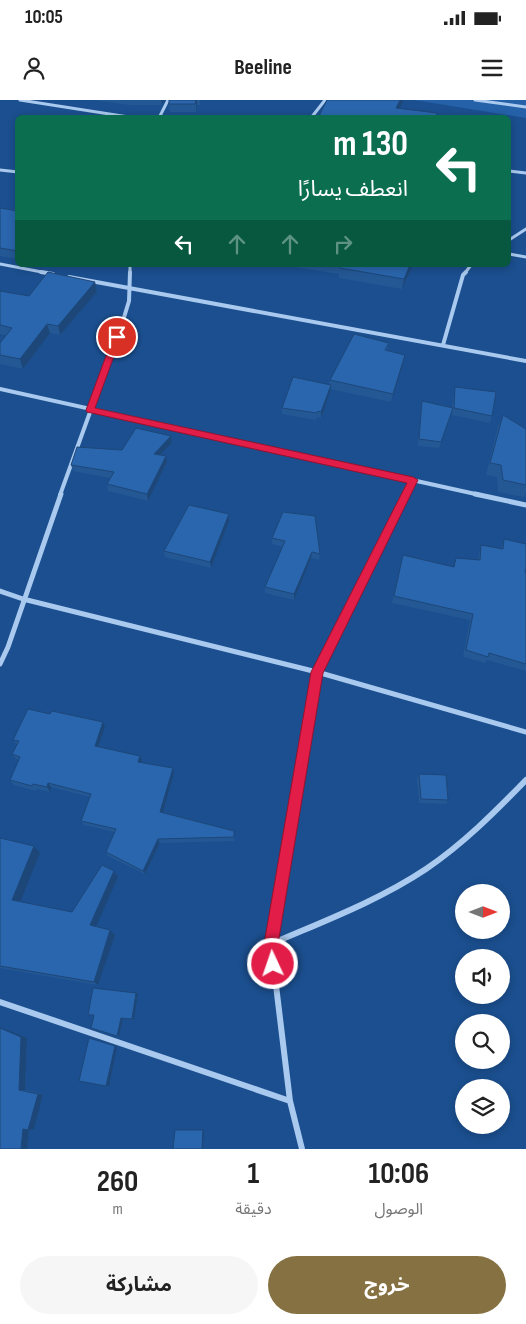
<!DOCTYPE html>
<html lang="ar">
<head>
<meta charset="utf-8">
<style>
  :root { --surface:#fff; --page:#f6f6f6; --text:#222; --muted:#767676; --accent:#857141 }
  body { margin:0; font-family:"Sofia Sans Condensed","Noto Sans Arabic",sans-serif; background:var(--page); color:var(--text); direction:rtl; height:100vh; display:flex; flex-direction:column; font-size:19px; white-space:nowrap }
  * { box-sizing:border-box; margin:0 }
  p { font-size:16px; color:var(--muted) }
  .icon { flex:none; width:28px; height:28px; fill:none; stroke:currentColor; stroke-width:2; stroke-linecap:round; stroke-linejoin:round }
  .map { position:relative; height:1049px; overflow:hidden; direction:ltr }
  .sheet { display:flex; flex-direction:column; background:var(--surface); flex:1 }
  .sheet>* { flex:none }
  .hud { position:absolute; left:15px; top:15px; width:496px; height:152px; border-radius:8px; box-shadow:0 2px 8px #0003; direction:rtl; background:#0b6e4f; color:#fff; overflow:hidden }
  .needle { width:32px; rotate:90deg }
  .controls { position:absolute; left:455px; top:784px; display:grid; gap:10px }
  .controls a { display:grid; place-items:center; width:55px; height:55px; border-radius:50%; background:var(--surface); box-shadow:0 2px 8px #0003; font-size:25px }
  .pin { position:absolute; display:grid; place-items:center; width:42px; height:42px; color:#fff; margin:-21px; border:2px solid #fff; border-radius:50%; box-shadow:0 1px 5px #0007 }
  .me { position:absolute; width:55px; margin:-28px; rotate:357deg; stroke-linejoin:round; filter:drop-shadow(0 0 4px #0008) }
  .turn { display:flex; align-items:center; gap:18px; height:105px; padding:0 20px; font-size:22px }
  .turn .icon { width:65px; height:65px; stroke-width:2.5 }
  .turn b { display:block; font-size:35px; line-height:42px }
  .lanes { display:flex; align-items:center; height:48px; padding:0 20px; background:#0003; justify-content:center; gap:25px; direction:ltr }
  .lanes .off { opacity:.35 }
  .eta { display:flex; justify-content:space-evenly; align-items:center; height:85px; text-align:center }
  .eta b { font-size:30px; font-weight:700; line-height:35px }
  .primary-button { display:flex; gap:10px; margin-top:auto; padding:10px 20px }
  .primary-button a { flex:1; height:58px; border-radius:30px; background:var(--accent); color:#fff; font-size:20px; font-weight:700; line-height:58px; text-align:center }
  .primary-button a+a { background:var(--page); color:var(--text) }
  .status { display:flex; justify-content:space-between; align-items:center; height:35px; padding:0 25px; background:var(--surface); direction:ltr }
  .status svg { height:14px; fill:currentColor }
  header { display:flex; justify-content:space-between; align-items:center; height:65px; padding:0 20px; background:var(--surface); font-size:22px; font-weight:700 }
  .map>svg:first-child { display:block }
  .green { fill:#2461a8 }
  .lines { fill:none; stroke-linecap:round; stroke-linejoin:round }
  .street-far3 { stroke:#a9c9ee; stroke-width:3 }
  .street-far2 { stroke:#a9c9ee; stroke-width:4 }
  .street-far1 { stroke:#a9c9ee; stroke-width:5 }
  .street { stroke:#a9c9ee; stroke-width:6 }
  .wall { fill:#245895 }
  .shaded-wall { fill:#1d4779 }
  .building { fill:#2a66ad; stroke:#1d4779 }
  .route { fill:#e11d48; stroke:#92132f }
</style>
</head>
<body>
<div class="status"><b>10:05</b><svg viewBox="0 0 49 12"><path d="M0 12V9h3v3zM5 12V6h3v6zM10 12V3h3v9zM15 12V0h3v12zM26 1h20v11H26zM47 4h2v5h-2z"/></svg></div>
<header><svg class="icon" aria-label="menu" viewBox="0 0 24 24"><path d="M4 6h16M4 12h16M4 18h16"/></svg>Beeline<svg class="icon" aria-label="person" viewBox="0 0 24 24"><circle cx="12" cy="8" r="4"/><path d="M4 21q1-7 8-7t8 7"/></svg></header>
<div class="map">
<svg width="526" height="1049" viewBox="0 0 526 1049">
  <rect width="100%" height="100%" fill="#1b4f8f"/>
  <path class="green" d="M414 0H526V18Z"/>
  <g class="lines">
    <path class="street-far3" d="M20 0 135 18
      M475 0 526 7
      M159 18 168 0
      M311 18 325 0
      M0 70 18 72
      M509 71 526 73
      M509 140 526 129
      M509 154 526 157
      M0 164 47 173
      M130 173V165
      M465 173 471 165"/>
    <path class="street-far2" d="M41 172 53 174
      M69 177 526 261
      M443 245 463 175 466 172
      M0 289 480 395
      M60 395 122 224 129 201 130 172
      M406 395 413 381"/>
    <path class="street-far1" d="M475 394 526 405
      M0 491 23 499 317 572 526 632
      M0 564 8 547 61 394
      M299 681 317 572 407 394"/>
    <path class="street" d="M299 680 271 844 290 1001 302 1049
      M271 844C324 821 378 801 426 769 463 744 495 712 526 680
      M0 902 290 1001"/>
  </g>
  <path class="wall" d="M93 0H164L162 5H130Z
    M169 0H200V5H197L196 12H170Z
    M0 108 18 111V159L0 156Z
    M282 165H413L402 189 339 178V174Z
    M95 182 97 192 60 235 50 233 23 269 0 264V243L6 235 0 234V191L29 196Z
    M389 243 387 251 405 255 403 264 391 302 330 289 321 318 317 317 316 320 282 314V308L329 285 330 280Z
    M455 287 492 316 490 323 452 315V311L439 348 418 346 421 307 422 301 452 308Z
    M503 315 526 329V393L524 397 498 392 497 377 486 375 498 327Z
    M171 336 172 343 160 355 167 362 148 401 108 391 107 384 110 378 73 371 71 365Z
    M283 412 320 454 319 460 311 458 294 500 265 493V487L283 447 272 444V438Z
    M229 421 211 468 165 457 164 451Z
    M504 439 525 472 526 473V571L487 560 485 563 463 557 470 520 392 503 403 455 453 467 478 460 479 453 481 445 501 449Z
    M105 627 99 647 140 656 141 662 173 668 174 673 163 712 234 731V741L160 743 145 774 108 756 106 752 114 732 84 725 81 721 90 697 51 687 50 692 36 689V691L14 685 10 680 19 660 16 659 12 654 17 645 13 640Z
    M419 674 448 700 446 704 419 703 417 679Z
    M0 738 34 746 40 753 20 802 72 812 118 777 96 826 115 835 98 885 0 868Z
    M136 893 138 894 134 920 123 919 119 937 91 928 94 916 88 915Z
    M0 927 27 938 25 990 43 994 34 1029 29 1030 27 1049H0Z"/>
  <path class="shaded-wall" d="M161 0H164L162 5Z
    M196 0H197V5L196 12Z
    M400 0H403V2L395 17 396 8Z
    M410 165H413L402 189 404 179Z
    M95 182 97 192 60 235 58 226Z
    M47 224 50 233 23 269 20 259Z
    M405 255 403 264 391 302 393 294Z
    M331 285 330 292 321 318V312Z
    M171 336 172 343 155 360 154 354Z
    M166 356 167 362 148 401 147 394Z
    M229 414V421L211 468 210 462Z
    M312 452 311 458 294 500V494Z
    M103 622 105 627 97 651 95 646Z
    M140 656 142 661 140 667 138 662Z
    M173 668 174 673 162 716 160 712Z
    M48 683 51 687 50 692 47 687Z
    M158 739 160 743 145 774 143 771Z
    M34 746 40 753 19 805 12 800Z
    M114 771 118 777 95 829 90 825Z
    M110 830 115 835 98 885 94 882Z
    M136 893 138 894 134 920 132 919Z
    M121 918 123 919 119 937 117 936Z
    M0 927 27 938 25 990H19Z
    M115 946 117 947 109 986H106Z
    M38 994H43L34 1029 29 1030 27 1049H21L23 1029Z
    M204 1029 203 1049H202L203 1030Z"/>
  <path class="building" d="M169 0H196L195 4H169Z
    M327 0H400L396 8 437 13 436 17 438 18H318Z
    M0 108 18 111V151L0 148Z
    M341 165H410L404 179 340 168Z
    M48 172 95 182 58 226 47 224 20 259 0 255V243L12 228 0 225V191L29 196Z
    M354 234 389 243 385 250 405 255 393 294 330 280Z
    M293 277 331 285 321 312 318 311 317 313 282 308Z
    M455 287 496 292 492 316 454 308Z
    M422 301 453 308 441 342 419 339Z
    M503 315 526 329V385L503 380 501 365 490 363Z
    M136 328 171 336 154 354 166 356 147 394 107 384 114 372 71 365 77 347 122 350Z
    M189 405 229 414 210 462 164 451Z
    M283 412 315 416 320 454 312 452 294 494 265 487 285 441 272 438Z
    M504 439 526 444V467L525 472 526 473V564L489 553 488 557 466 550 473 514 394 496 403 455 454 467 456 458 480 460 481 445 503 449Z
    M28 609 50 614 52 611 103 622 95 646 140 656 138 662 173 668 160 712 234 731V737L158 739 143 771 106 752 116 729 81 721 91 694 48 683 47 687 33 684 32 686 10 680 20 657 12 654 19 641 13 640Z
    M419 674 446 675 448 700 421 699Z
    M0 738 34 746 12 800 72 812 102 765 114 771 90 825 110 830 94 882 0 866Z
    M93 888 136 893 132 919 121 918 117 936 91 928 94 915H88Z
    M0 928 21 937 19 990 38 994 28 1030 23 1029 21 1049H0Z
    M89 938 115 946 106 986 79 981Z
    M175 1030H203L202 1049H173Z"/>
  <path class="route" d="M117 234 121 237 95 308 413 377 418 380 323 573 278 844 281 864 278 869 273 871 268 869 264 844 311 572 407 383 87 312 86 310 113 237Z"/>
</svg>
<div class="controls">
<a><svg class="needle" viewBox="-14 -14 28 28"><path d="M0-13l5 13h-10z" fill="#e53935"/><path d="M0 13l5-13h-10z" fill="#767676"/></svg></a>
<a><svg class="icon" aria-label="sound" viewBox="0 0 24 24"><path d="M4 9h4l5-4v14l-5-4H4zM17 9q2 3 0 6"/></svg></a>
<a><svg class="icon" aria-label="search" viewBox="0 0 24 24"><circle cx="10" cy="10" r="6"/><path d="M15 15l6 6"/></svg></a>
<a><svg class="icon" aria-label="layers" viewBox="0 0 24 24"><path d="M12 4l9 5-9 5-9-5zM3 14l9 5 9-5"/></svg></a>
</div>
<div class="pin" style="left:117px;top:237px;background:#d93025"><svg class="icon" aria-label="arrive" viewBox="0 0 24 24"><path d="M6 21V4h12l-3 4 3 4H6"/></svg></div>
<svg class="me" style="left:273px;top:864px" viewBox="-20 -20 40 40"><circle r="17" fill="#e11d48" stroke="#fff" stroke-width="3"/><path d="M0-11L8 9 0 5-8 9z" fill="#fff"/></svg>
<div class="hud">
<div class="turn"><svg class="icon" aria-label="left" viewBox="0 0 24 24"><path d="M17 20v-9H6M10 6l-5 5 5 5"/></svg><div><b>130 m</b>انعطف يسارًا</div></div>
<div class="lanes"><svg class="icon" aria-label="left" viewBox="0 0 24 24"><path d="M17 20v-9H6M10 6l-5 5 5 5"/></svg><svg class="icon off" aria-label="ahead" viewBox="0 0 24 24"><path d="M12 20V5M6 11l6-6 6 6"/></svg><svg class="icon off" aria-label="ahead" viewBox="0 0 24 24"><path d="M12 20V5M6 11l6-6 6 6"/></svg><svg class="icon off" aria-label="right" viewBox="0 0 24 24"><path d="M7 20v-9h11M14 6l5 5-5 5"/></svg></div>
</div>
</div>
<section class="sheet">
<div class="eta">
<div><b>10:06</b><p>الوصول</p></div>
<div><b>1</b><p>دقيقة</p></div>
<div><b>260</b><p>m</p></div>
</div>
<div class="primary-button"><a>خروج</a><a>مشاركة</a></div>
</section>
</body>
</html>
